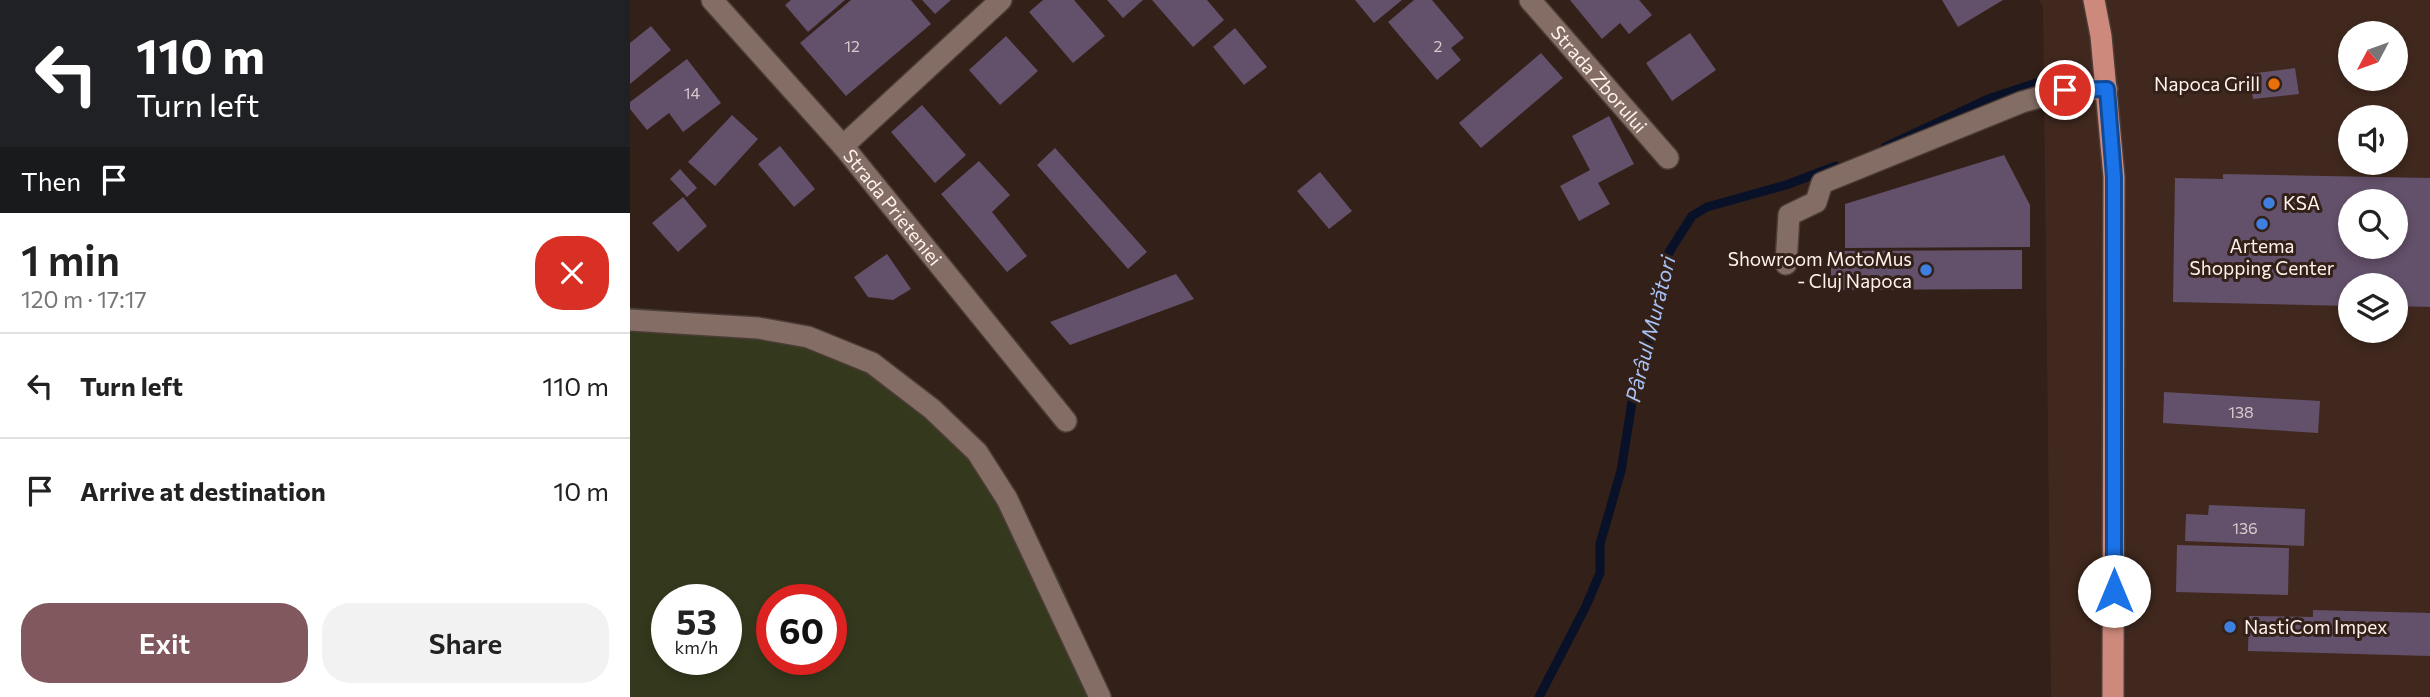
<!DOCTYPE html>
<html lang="en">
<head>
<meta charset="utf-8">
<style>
  :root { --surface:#fff; --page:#f2f2f2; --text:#222; --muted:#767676; --line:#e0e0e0; --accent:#80585d }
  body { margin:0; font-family:Commissioner,sans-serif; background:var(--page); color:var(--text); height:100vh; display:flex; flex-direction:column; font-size:26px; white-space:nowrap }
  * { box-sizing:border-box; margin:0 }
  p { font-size:23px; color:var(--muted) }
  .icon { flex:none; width:38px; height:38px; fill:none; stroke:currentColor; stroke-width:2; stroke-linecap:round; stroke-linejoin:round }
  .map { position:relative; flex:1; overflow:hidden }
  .sheet { display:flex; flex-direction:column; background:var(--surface); width:630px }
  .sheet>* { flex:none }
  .banner { background:#202124; color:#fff; overflow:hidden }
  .needle { width:46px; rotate:229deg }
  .tools { position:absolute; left:1708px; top:21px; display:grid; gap:14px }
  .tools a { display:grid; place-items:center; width:70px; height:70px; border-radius:50%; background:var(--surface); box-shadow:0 4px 10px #0003; font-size:35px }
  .speed { position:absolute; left:21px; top:584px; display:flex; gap:14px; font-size:35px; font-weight:700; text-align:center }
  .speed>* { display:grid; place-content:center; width:91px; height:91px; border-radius:50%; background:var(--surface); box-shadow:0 4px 10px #0003; line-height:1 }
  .speed small { font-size:18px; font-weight:400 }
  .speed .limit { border:10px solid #d22; background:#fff; color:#111 }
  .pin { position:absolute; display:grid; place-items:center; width:60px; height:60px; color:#fff; margin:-30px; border:4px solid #fff; border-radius:50%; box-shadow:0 2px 7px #0007 }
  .me { position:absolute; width:77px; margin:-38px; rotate:0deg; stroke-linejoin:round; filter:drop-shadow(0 0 5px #0008) }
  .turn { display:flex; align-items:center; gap:24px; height:147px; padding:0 21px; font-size:32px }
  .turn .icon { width:91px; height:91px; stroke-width:2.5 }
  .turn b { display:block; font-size:49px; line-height:60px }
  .then { display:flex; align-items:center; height:66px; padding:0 21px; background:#0003; gap:14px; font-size:26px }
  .round { display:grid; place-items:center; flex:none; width:74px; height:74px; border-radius:28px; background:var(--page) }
  .summary { display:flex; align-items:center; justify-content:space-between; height:119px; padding:0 21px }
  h1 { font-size:42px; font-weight:600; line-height:52px }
  .button { display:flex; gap:14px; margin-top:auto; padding:14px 21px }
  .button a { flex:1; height:80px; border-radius:28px; background:var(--accent); color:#fff; font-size:28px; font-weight:600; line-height:80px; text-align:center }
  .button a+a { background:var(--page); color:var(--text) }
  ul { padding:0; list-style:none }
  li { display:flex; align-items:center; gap:21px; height:105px; padding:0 21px; border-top:2px solid var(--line) }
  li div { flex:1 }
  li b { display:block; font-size:26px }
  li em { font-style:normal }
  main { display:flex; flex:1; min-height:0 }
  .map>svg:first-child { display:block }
  .built { fill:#40281e; fill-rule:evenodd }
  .green { fill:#34391d; fill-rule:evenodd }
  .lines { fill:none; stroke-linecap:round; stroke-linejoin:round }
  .stream { stroke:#081127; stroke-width:9 }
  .building { fill:#63506a; fill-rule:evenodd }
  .minor-casing { stroke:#4c3c37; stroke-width:24 }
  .major-casing { stroke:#4c3c37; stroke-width:24 }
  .minor { stroke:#836d64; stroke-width:21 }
  .major { stroke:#cd897c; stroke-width:21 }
  .route-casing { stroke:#114b97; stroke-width:18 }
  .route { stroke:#1a73e8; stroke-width:12 }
  .food-dot { fill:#e8710a; stroke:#322019; stroke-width:2.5 }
  .shop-dot { fill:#3f7fe0; stroke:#322019; stroke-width:2.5 }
  .labels { text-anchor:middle; stroke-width:6; stroke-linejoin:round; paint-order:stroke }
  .number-label { font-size:16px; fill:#d8cacc }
  .street-label { font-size:19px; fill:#fff2ed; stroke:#322019 }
  .poi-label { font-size:19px; fill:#fff2ed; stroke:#322019; text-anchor:end }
  .water-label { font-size:21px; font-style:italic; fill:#a9c2f4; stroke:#322019 }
</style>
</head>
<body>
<main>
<section class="sheet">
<div class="banner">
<div class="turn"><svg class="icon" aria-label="left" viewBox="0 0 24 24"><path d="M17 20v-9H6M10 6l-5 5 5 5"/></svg><div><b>110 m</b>Turn left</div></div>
<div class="then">Then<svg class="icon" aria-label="arrive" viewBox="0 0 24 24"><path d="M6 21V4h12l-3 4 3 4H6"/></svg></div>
</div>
<div class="summary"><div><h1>1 min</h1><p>120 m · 17:17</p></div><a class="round" style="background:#d93025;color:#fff"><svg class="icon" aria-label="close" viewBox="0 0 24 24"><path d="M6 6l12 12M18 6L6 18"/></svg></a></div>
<ul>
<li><svg class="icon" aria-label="left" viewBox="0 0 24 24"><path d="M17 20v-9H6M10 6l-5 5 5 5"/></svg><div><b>Turn left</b></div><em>110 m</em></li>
<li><svg class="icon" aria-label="arrive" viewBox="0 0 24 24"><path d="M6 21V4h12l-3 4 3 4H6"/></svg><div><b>Arrive at destination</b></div><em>10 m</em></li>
</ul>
<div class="button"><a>Exit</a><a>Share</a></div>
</section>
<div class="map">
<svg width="1800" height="697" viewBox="0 0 1800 697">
  <rect width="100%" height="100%" fill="#322019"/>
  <path class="built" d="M1409 0H1800V697H1421L1413 7ZM1720 33H1766V79H1720ZM1720 117H1766V163H1720ZM1720 201H1766V247H1720ZM1720 285H1766V331H1720Z"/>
  <path class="green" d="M0 307 94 315 196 332 245 354 384 497 428 577 480 697H0ZM37 600H96V660H37ZM142 600H201V660H142Z"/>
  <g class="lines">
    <path class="stream" d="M1255 147 1358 99 1427 76
      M909 697 956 606 970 573V544L991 471 1003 396 1027 312 1039 252 1062 216 1077 207 1156 185 1206 166"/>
  </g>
  <path class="building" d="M161 0H215L178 32 155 5Z
    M221 0H281L301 24 216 96 170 43Z
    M292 0H321L305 14Z
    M413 0H444L475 36 443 63 399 12Z
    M477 0H513L493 18Z
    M522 0H577L594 20 563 47Z
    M725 0H772L744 23Z
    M784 0H802L834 38 821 48 831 60 807 80 758 22Z
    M940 0H1009L1022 15 999 34 990 23 972 39Z
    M1312 0H1373L1328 27Z
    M21 26 41 50 0 84V43Z
    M605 28 637 67 614 85 583 47Z
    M1060 33 1086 70 1042 101 1016 63Z
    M376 36 408 71 370 105 339 70Z
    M911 53 933 78 851 148 829 123Z
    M57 59 91 103 53 132 39 113 17 130 0 109V102Z
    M1665 68 1669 94 1623 99 1619 74Z
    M292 105 336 155 305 183 261 132Z
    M102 115 128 139 85 186 58 162Z
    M979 116 1004 164 968 183 980 204 949 221 930 186 960 170 942 136Z
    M150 146 185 189 164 207 128 164Z
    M425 148 517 252 498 269 407 165Z
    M1374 155 1400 205V247L1215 248V204Z
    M349 161 380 195 362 212 397 256 377 272 311 194Z
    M50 169 67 188 57 197 40 179Z
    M690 172 722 211 699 229 667 191Z
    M1593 174 1800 178V307L1766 306V285H1720V306L1543 302 1545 178 1593 179ZM1720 201H1766V247H1720Z
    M53 197 77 226 48 252 22 223Z
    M1392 250V289L1201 290V251Z
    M257 254 281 289 263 300 238 297 224 277Z
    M546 274 564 299 440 345 420 322Z
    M1534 392 1690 401 1688 433 1533 423Z
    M1579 505 1675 509 1674 546 1555 541 1556 514 1578 515Z
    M1547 545 1659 548 1658 595 1546 592Z
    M1683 610 1800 613V656L1618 651 1619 616 1683 617Z"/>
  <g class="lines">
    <defs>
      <g id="minor">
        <path id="s1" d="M82 0 213 146 436 421"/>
        <path id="s2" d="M900 0 1038 158"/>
        <path d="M213 146 371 0"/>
        <path d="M1156 264 1159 215 1186 202 1192 183 1392 102 1435 90 1477 89"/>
        <path d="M0 320 128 328 178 337 242 363 302 409 347 452 377 499 470 697"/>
      </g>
      <path id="major" d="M1464 0 1471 36 1484 177 1483 697"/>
    </defs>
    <use href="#minor" class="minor-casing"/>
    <use href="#major" class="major-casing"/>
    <use href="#minor" class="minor"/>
    <use href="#major" class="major"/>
  </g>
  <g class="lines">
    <defs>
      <path id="route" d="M1435 90 1477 89 1484 177V591"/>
    </defs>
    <use href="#route" class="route-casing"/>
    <use href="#route" class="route"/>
  </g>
  <circle class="food-dot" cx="1644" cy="84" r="7"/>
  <g class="shop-dot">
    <circle cx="1639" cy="203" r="7"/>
    <circle cx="1632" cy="224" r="7"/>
    <circle cx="1296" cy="270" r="7"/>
    <circle cx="1600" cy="627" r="7"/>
  </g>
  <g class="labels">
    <g class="number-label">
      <text x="222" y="52">12</text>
      <text x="808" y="52">2</text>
      <text x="62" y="99">14</text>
      <text x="1611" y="418">138</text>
      <text x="1615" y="534">136</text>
    </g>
    <g class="street-label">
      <text dy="7" stroke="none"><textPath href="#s2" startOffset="105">Strada Zborului</textPath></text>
      <text dy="7" stroke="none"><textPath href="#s1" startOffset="275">Strada Prieteniei</textPath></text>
    </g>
    <g class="poi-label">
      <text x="1630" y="91">Napoca Grill</text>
      <text x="1653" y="210" text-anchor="start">KSA</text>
      <text x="1632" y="253" text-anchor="middle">Artema<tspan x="1632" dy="22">Shopping Center</tspan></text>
      <text x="1282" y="266">Showroom MotoMus<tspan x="1282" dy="22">- Cluj Napoca</tspan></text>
      <text x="1614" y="634" text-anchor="start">NastiCom Impex</text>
    </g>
    <g class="water-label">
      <text transform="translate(1021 329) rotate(-76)" y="7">Pârâul Murători</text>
    </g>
  </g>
</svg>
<div class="tools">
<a><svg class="needle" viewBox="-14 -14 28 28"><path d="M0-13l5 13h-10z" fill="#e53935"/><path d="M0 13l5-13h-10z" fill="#767676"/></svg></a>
<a><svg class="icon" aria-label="sound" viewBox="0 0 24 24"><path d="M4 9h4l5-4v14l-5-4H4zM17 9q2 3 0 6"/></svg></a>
<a><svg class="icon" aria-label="search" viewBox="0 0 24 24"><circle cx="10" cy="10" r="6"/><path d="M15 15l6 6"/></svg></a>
<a><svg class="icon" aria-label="layers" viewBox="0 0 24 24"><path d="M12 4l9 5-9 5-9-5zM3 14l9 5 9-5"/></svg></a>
</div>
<div class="speed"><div>53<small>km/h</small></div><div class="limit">60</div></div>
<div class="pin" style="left:1435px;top:90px;background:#d93025"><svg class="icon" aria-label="arrive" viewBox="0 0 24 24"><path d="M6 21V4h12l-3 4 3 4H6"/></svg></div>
<svg class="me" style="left:1484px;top:591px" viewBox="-20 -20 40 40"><circle r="19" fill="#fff"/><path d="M0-13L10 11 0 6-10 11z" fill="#1a73e8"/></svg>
</div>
</main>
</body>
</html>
